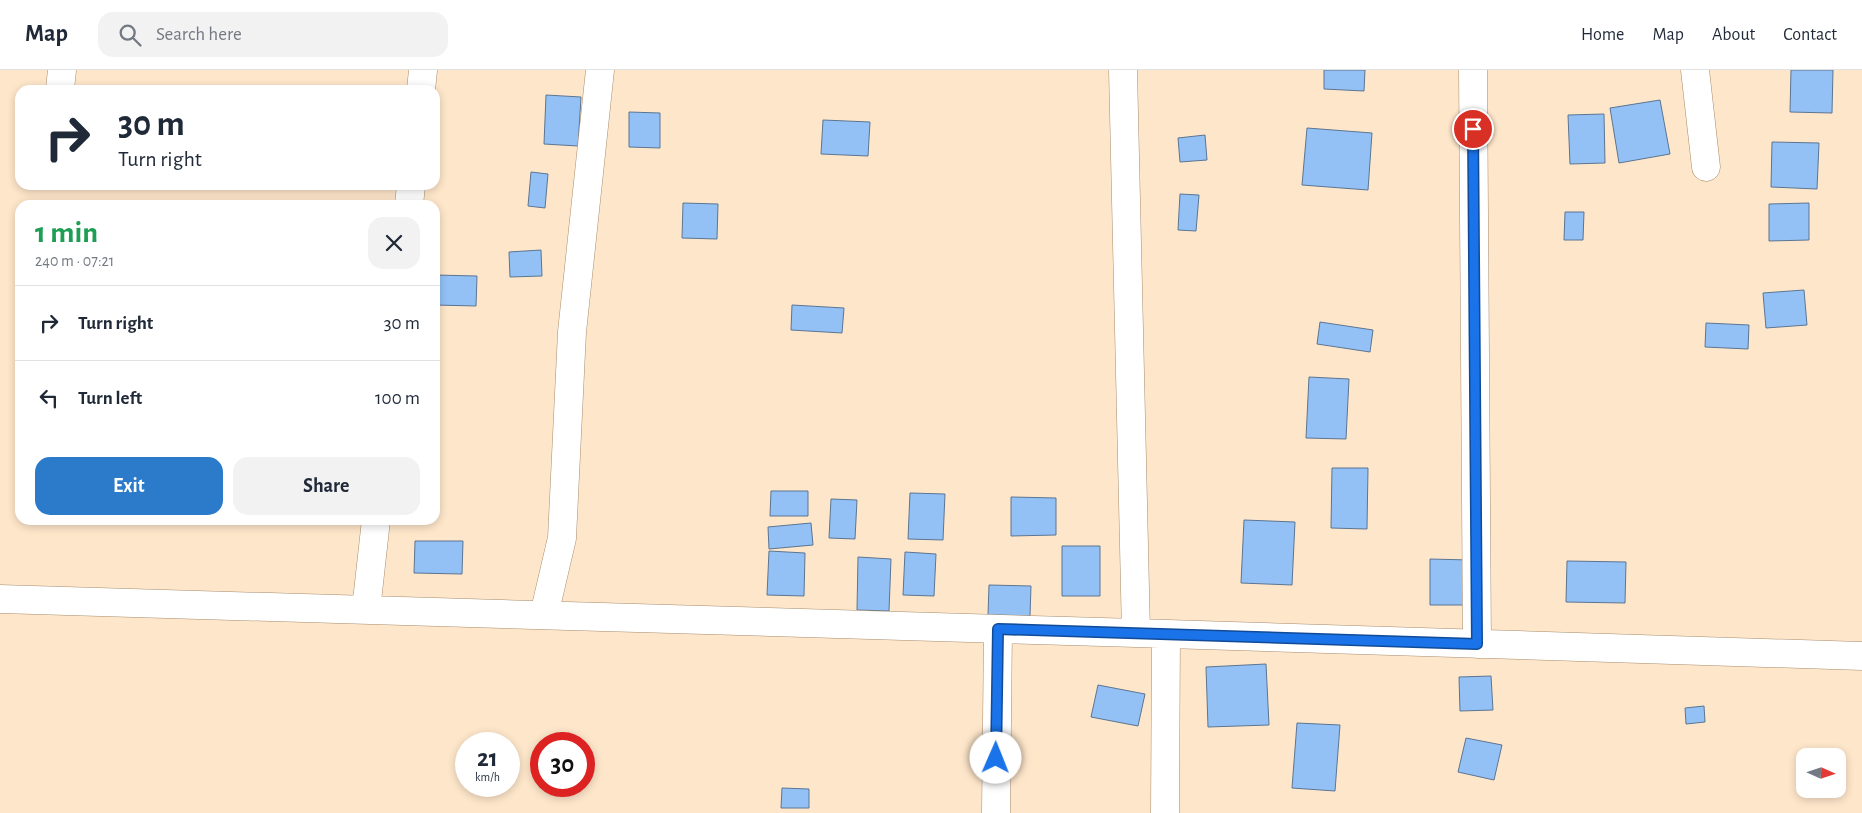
<!DOCTYPE html>
<html lang="en">
<head>
<meta charset="utf-8">
<style>
  :root { --surface:#fff; --page:#f2f2f3; --text:#1f2937; --muted:#747a83; --line:#e0e1e3; --accent:#2b7bca }
  body { margin:0; font-family:"Alegreya Sans",sans-serif; background:var(--page); color:var(--text); height:100vh; display:flex; flex-direction:column; font-size:19px; white-space:nowrap }
  * { box-sizing:border-box; margin:0 }
  p { font-size:16px; color:var(--muted) }
  .icon { flex:none; width:28px; height:28px; fill:none; stroke:currentColor; stroke-width:2; stroke-linecap:round; stroke-linejoin:round }
  .map { position:relative; flex:1; overflow:hidden }
  .details { position:absolute; left:15px; top:130px; width:425px; height:325px; display:flex; flex-direction:column; background:var(--surface); border-radius:15px; box-shadow:0 2px 8px #0003 }
  .details>* { flex:none }
  .banner { position:absolute; left:15px; top:15px; width:425px; height:105px; border-radius:15px; box-shadow:0 2px 8px #0003; background:#fff; color:var(--text); overflow:hidden }
  .needle { width:32px; rotate:93deg }
  .buttons { position:absolute; left:1796px; top:678px; display:grid; gap:10px }
  .buttons a { display:grid; place-items:center; width:50px; height:50px; border-radius:10px; background:var(--surface); box-shadow:0 2px 8px #0003; font-size:25px }
  .speed { position:absolute; left:455px; top:662px; display:flex; gap:10px; font-size:25px; font-weight:700; text-align:center }
  .speed>* { display:grid; place-content:center; width:65px; height:65px; border-radius:50%; background:var(--surface); box-shadow:0 2px 8px #0003; line-height:1 }
  .speed small { font-size:12px; font-weight:400 }
  .speed .limit { border:8px solid #d22; background:#fff; color:#111 }
  .pin { position:absolute; display:grid; place-items:center; width:42px; height:42px; color:#fff; margin:-21px; border:2px solid #fff; border-radius:50%; box-shadow:0 1px 5px #0007 }
  .me { position:absolute; width:55px; margin:-28px; rotate:1deg; stroke-linejoin:round; filter:drop-shadow(0 0 4px #0008) }
  .turn { display:flex; align-items:center; gap:18px; height:105px; padding:0 20px; font-size:22px }
  .turn .icon { width:65px; height:65px; stroke-width:2.5 }
  .turn b { display:block; font-size:35px; line-height:42px }
  .round { display:grid; place-items:center; flex:none; width:52px; height:52px; border-radius:15px; background:var(--page) }
  .summary { display:flex; align-items:center; justify-content:space-between; height:85px; padding:0 20px }
  h1 { font-size:30px; font-weight:600; line-height:38px; color:#1e9e55 }
  .action { display:flex; gap:10px; margin-top:auto; padding:10px 20px }
  .action a { flex:1; height:58px; border-radius:15px; background:var(--accent); color:#fff; font-size:20px; font-weight:600; line-height:58px; text-align:center }
  .action a+a { background:var(--page); color:var(--text) }
  ul { padding:0; list-style:none }
  li { display:flex; align-items:center; gap:15px; height:75px; padding:0 20px; border-top:1px solid var(--line) }
  li div { flex:1 }
  li b { display:block; font-size:19px }
  li em { font-style:normal }
  header { display:flex; align-items:center; gap:30px; box-sizing:border-box; height:70px; padding:0 25px; background:var(--surface); border-bottom:1px solid var(--line) }
  header strong { font-size:24px }
  nav { display:flex; gap:28px; margin-inline-start:auto; font-size:18px }
  .search { width:350px; height:45px; background:var(--page); display:flex; align-items:center; gap:12px; box-sizing:border-box; padding:0 18px; border-radius:15px; color:var(--muted); font-size:19px }
  .map>svg:first-child { display:block }
  .building { fill:#93c1f6; stroke:#5b7592 }
  .lines { fill:none; stroke-linecap:round; stroke-linejoin:round }
  .minor-casing { stroke:#a88d6d; stroke-width:29 }
  .minor { stroke:#fff; stroke-width:28 }
  .route-casing { stroke:#114b97; stroke-width:12 }
  .route { stroke:#1a73e8; stroke-width:9 }
</style>
</head>
<body>
<header>
<strong>Map</strong>
<div class="search"><svg class="icon" aria-label="search" viewBox="0 0 24 24"><circle cx="10" cy="10" r="6"/><path d="M15 15l6 6"/></svg>Search here</div>
<nav><a>Home</a><a>Map</a><a>About</a><a>Contact</a></nav>
</header>
<div class="map">
<svg width="1862" height="743" viewBox="0 0 1862 743">
  <rect width="100%" height="100%" fill="#fee6ca"/>
  <path class="building" d="M1324 0H1365L1364 21 1324 19Z
    M1791 0H1833L1832 43 1790 42Z
    M546 25 581 27 578 76 544 74Z
    M1660 30 1670 84 1619 93 1610 38Z
    M629 42 660 43V78L629 77Z
    M1604 44 1605 93 1570 94 1568 45Z
    M823 50 870 52 868 86 821 84Z
    M1307 58 1372 63 1368 120 1302 115Z
    M1205 65 1207 90 1180 92 1178 68Z
    M1772 72 1819 73 1817 119 1771 117Z
    M531 102 548 104 545 138 528 136Z
    M1180 124 1199 125 1196 161 1178 160Z
    M683 133 718 134 717 169 682 168Z
    M1809 133V170L1769 171V134Z
    M1565 142H1584L1583 170H1564Z
    M541 180 542 206 510 207 509 182Z
    M435 205 477 206 476 236 435 235Z
    M1804 220 1807 255 1766 258 1763 223Z
    M792 235 844 238 842 263 791 260Z
    M1320 252 1373 260 1370 282 1317 274Z
    M1706 253 1749 255 1748 279 1705 277Z
    M1309 307 1349 309 1346 369 1306 368Z
    M1332 398H1368L1367 459 1331 458Z
    M771 421H808V446H770Z
    M910 423 945 424 943 470 908 469Z
    M1011 427 1056 428V465L1011 466Z
    M831 429 857 430 855 469 829 468Z
    M1244 450 1295 452 1292 515 1241 513Z
    M811 453 813 475 769 479 768 457Z
    M415 471H463L462 504 414 503Z
    M1062 476H1100V526H1062Z
    M769 481 805 483 804 526 767 525Z
    M905 482 936 484 934 526 903 525Z
    M858 487 891 489 889 541 857 540Z
    M1430 489 1470 490V535H1430Z
    M1567 491 1626 492 1625 533 1566 532Z
    M989 515 1031 516 1030 546 988 545Z
    M1266 594 1269 655 1208 657 1206 597Z
    M1491 606 1493 640 1460 641 1459 607Z
    M1098 615 1145 624 1138 656 1091 647Z
    M1704 636 1705 652 1686 654 1685 638Z
    M1297 653 1340 655 1335 721 1292 718Z
    M1466 668 1502 675 1494 710 1458 702Z
    M782 718 809 719V738H781Z"/>
  <g class="lines">
    <defs>
      <path id="minor" d="M1123 0 1136 563
        M1473 0 1477 574
        M1695 0 1706 97
        M60 19 62 0
        M421 20 423 0
        M409 135 411 115
        M0 529 1136 563 1862 586
        M366 540 376 450
        M544 545 562 468 572 262 600 0
        M996 743 998 559
        M1165 743 1166 564"/>
    </defs>
    <use href="#minor" class="minor-casing"/>
    <use href="#minor" class="minor"/>
  </g>
  <g class="lines">
    <defs>
      <path id="route" d="M996 688 998 559 1477 574 1473 59"/>
    </defs>
    <use href="#route" class="route-casing"/>
    <use href="#route" class="route"/>
  </g>
</svg>
<div class="buttons">
<a><svg class="needle" viewBox="-14 -14 28 28"><path d="M0-13l5 13h-10z" fill="#e53935"/><path d="M0 13l5-13h-10z" fill="#747a83"/></svg></a>
</div>
<div class="speed"><div>21<small>km/h</small></div><div class="limit">30</div></div>
<div class="pin" style="left:1473px;top:59px;background:#d93025"><svg class="icon" aria-label="arrive" viewBox="0 0 24 24"><path d="M6 21V4h12l-3 4 3 4H6"/></svg></div>
<svg class="me" style="left:996px;top:688px" viewBox="-20 -20 40 40"><circle r="19" fill="#fff"/><path d="M0-13L10 11 0 6-10 11z" fill="#1a73e8"/></svg>
<div class="banner">
<div class="turn"><svg class="icon" aria-label="right" viewBox="0 0 24 24"><path d="M7 20v-9h11M14 6l5 5-5 5"/></svg><div><b>30 m</b>Turn right</div></div>
</div>
<section class="details">
<div class="summary"><div><h1>1 min</h1><p>240 m · 07:21</p></div><a class="round"><svg class="icon" aria-label="close" viewBox="0 0 24 24"><path d="M6 6l12 12M18 6L6 18"/></svg></a></div>
<ul>
<li><svg class="icon" aria-label="right" viewBox="0 0 24 24"><path d="M7 20v-9h11M14 6l5 5-5 5"/></svg><div><b>Turn right</b></div><em>30 m</em></li>
<li><svg class="icon" aria-label="left" viewBox="0 0 24 24"><path d="M17 20v-9H6M10 6l-5 5 5 5"/></svg><div><b>Turn left</b></div><em>100 m</em></li>
</ul>
<div class="action"><a>Exit</a><a>Share</a></div>
</section>
</div>
</body>
</html>
